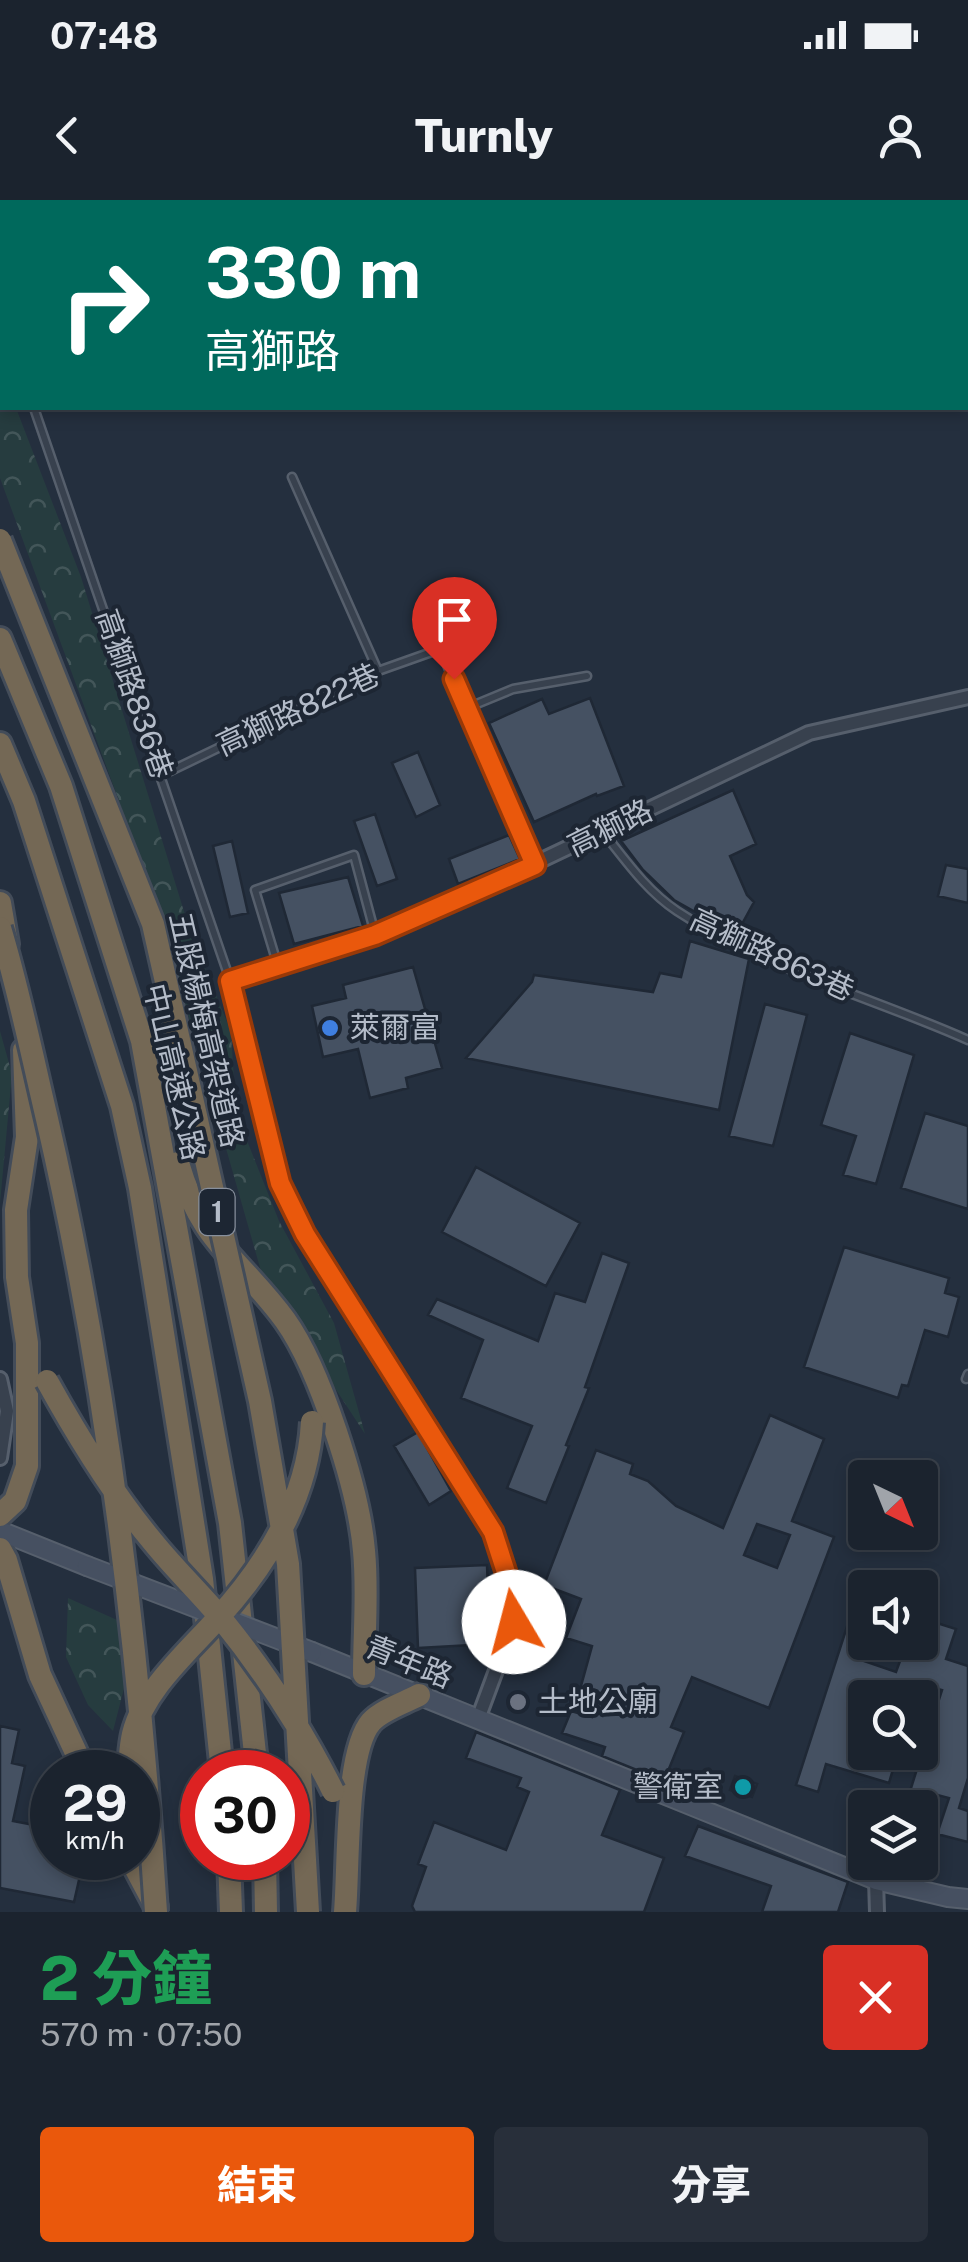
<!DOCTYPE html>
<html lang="zh-TW">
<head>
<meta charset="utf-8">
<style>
  :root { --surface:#1b232e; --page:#282f3a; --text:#f1f3f6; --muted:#a0a4aa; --line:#39404a; --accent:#ea580c }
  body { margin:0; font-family:"Public Sans","Noto Sans TC",sans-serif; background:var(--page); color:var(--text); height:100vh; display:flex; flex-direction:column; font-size:38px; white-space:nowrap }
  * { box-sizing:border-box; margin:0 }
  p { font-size:32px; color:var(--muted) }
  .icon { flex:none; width:55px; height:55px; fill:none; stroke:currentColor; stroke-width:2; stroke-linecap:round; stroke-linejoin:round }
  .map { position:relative; height:1712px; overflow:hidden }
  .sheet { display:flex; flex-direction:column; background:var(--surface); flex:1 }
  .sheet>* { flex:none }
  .banner { position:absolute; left:0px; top:0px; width:970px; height:210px; box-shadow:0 5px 15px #0003,0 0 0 2px var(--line); background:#00695c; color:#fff; overflow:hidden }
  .needle { width:65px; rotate:137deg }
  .controls { position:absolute; left:848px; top:1260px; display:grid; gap:20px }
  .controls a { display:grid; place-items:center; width:90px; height:90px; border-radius:10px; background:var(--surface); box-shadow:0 5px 15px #0003,0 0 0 2px var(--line); font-size:50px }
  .speed { position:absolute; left:30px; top:1550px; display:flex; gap:20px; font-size:50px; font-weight:700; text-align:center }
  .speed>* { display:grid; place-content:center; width:130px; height:130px; border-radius:50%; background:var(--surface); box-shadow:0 5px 15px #0003,0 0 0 2px var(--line); line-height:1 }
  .speed small { font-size:25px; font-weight:400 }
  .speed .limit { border:15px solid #d22; background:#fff; color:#111 }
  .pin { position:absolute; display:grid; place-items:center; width:85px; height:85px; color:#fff; margin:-102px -42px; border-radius:50% 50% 50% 0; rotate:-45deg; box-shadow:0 0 10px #0007 }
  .pin .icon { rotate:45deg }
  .me { position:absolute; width:110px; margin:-55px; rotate:352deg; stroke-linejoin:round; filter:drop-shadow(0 0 8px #0008) }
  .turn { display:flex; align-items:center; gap:35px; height:210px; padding:0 40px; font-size:45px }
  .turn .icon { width:130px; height:130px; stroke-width:2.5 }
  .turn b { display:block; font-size:70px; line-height:85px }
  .round { display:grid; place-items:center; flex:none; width:105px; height:105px; border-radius:10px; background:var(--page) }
  .overview { display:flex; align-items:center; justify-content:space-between; height:170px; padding:0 40px }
  h1 { font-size:60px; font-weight:800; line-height:75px; color:#1e9e55 }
  .action { display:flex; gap:20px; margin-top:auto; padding:20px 40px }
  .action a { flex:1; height:115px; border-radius:10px; background:var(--accent); color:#fff; font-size:40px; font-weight:800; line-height:115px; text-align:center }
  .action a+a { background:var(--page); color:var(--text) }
  .status { display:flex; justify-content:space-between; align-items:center; height:70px; padding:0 50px; background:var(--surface); direction:ltr }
  .status svg { height:28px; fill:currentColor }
  header { display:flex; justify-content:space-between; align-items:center; height:130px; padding:0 40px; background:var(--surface); font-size:45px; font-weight:800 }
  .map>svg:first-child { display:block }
  .forest { fill:url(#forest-crowns) }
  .building { fill:#455162; stroke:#1f2835; stroke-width:2.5; fill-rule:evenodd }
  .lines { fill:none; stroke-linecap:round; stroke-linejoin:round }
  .lane-casing { stroke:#565f6c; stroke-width:11 }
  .street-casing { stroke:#565f6c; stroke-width:18 }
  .secondary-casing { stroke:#565f6c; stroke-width:22 }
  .highway-casing { stroke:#434c59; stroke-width:28 }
  .lane { stroke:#38414e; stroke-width:6 }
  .street { stroke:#38414e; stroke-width:12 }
  .secondary { stroke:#465061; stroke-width:18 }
  .highway { stroke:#746855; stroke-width:22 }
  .secondary-bridge-casing { stroke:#565f6c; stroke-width:22; stroke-linecap:butt }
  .highway-bridge-casing { stroke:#434c59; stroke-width:28; stroke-linecap:butt }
  .secondary-bridge { stroke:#465061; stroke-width:18 }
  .highway-bridge { stroke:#746855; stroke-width:22 }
  .route-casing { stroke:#983908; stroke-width:25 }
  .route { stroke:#ea580c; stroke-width:18 }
  .shop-dot { fill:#3f7fe0; stroke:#1d2633; stroke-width:4 }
  .worship-dot { fill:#6b7280; stroke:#1d2633; stroke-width:4 }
  .culture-dot { fill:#0f9aa8; stroke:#1d2633; stroke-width:4 }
  .labels { text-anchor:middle; stroke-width:8; stroke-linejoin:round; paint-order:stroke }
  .shield { fill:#1d2633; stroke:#878f9c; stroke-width:2.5 }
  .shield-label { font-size:28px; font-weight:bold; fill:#b4bcc9 }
  .street-label { font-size:30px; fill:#b4bcc9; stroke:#1d2633 }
  .poi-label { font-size:30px; fill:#b4bcc9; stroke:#1d2633; text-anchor:start }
</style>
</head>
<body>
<div class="status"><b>07:48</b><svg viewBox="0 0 49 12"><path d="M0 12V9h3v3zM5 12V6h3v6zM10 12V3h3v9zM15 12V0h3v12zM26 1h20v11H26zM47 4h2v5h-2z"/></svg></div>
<header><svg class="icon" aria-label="back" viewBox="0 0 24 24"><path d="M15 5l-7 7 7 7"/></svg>Turnly<svg class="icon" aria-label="person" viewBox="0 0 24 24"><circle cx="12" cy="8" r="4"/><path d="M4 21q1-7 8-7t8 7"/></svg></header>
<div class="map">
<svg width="968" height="1712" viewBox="0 0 968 1712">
  <defs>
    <pattern id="forest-crowns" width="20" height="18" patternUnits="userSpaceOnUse" patternTransform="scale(2.5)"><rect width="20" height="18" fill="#263c3f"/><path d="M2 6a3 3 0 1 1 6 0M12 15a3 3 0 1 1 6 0" fill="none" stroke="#435659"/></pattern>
  </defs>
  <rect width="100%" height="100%" fill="#242f3e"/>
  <path class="forest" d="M840 0H968V129V2H836Z
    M0 167 2 208H16L81 377 190 731 231 832 236 913 279 1021 334 1123 365 1234 263 1078 154 696 0 278Z
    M0 831 12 874 0 1003Z
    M68 1398 117 1420 128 1473 113 1531 88 1505 66 1457Z"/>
  <path class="building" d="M590 498 624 586 597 596 596 594 534 622 489 523 542 499 549 514Z
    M418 552 440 605 416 617 392 563Z
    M733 590 756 644 730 656 747 695 754 702 736 735 674 700 643 670 621 641Z
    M375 614 397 679 377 686 354 621Z
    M509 635 520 659 458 684 449 659Z
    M232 641 248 713 230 717 213 646Z
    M946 665 968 669V703L938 696Z
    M348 677 363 726 294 744 279 693Z
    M690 741 749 759 719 910 466 858 532 782 534 775 653 792 660 773 681 777Z
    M413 767 442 868 406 878 408 888 370 898 358 849 323 857 312 806 346 798 343 785Z
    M765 804 807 815 773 946 729 936Z
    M850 833 914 855 876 984 843 975 856 936 821 925Z
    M925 913 968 926V1009L901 988Z
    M476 967 580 1023 546 1086 442 1032Z
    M844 1047 949 1078 945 1093 959 1097 948 1137 925 1130 908 1186 902 1185 898 1198 804 1167Z
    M602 1053 629 1063 585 1187 589 1188 566 1245 569 1246 546 1303 507 1288 532 1226 461 1198 483 1140 428 1115 437 1099 538 1141 555 1093 585 1102Z
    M770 1215 824 1239 792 1321 834 1337 769 1508 692 1477 671 1527 684 1532 664 1581 602 1556 605 1547 562 1533 571 1511 592 1517 600 1493 581 1486 592 1446 566 1438 581 1399 544 1385 596 1250 633 1264 630 1274 648 1281 676 1306 723 1328ZM757 1324 790 1335 777 1368 744 1355Z
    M418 1232 451 1291 429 1305 394 1246Z
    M487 1365 490 1444 418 1448 415 1368Z
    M863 1377 867 1442 861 1460 896 1472 907 1442H920V1425L934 1429 937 1423 956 1429 946 1459 968 1466V1578L959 1608 968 1611V1642L937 1634 949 1598 911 1588 942 1490 916 1483 911 1498H879L865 1493V1552H898L889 1583 826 1564 818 1592 796 1585Z
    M510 1496H525V1509H510Z
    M0 1526 19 1530 12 1563 25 1566 13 1621 50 1628 46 1650 52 1651V1658H84L74 1702 0 1688Z
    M476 1532 620 1590 602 1635 664 1658 644 1712H415L412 1706 426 1667 418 1664 434 1622 506 1650 529 1592 517 1587 521 1578 466 1558Z
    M735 1576 757 1584 752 1597 730 1590Z
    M698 1626 848 1682 838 1712H762L771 1686 685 1656Z"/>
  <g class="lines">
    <defs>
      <path id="lane" d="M0 110 2 118
        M34 208 230 780
        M292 277 378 471
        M467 508 513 489 587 476
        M162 575 378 471 440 449 534 664
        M603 632C626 661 647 691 677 711 766 770 872 797 968 840
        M277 763 255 690 354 655 375 734
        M966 1179 968 1174"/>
      <path id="street" d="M0 1179 7 1211 0 1258
        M478 1519 514 1422V1397L493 1332 305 1034 281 983 231 781 424 716 809 533 968 497
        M876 1680 877 1712"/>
      <path id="secondary" d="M0 1331 87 1366
        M312 1452 876 1680 948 1697 968 1699"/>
      <path id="highway" d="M0 439 61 586 142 841 230 1323 257 1572
        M0 544 24 601 122 906 140 988 202 1379 222 1572
        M0 703 7 744
        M178 963C201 1043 240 1059 285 1120 320 1169 359 1290 364 1351 368 1391 364 1433 364 1474
        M0 1315 15 1301 27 1266V1143L17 1077 16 1010 27 937 24 850
        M0 1349 6 1360 40 1475 85 1572
        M130 1658 156 1707
        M229 1658 231 1712
        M265 1658 266 1712
        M345 1712C349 1667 345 1552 371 1522 382 1510 404 1503 419 1495"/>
    </defs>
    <use href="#lane" class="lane-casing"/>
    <use href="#street" class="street-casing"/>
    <use href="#secondary" class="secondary-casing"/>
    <use href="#highway" class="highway-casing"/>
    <use href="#lane" class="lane"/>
    <use href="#street" class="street"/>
    <use href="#secondary" class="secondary"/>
    <use href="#highway" class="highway"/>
    <defs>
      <path id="secondary-bridge" d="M87 1366 312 1452"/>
      <path id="highway-bridge" d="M0 340 153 724 260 1201 288 1364 308 1712
        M0 728C19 791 32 855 47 919 107 1179 139 1446 156 1712
        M47 1181C78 1237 112 1293 153 1342 174 1368 198 1391 220 1417 264 1471 302 1529 333 1591
        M128 1572C130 1560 130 1547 133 1534 144 1489 189 1451 218 1418 268 1363 308 1296 312 1222"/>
    </defs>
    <use href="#secondary-bridge" class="secondary-bridge-casing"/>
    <use href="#highway-bridge" class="highway-bridge-casing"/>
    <use href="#secondary-bridge" class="secondary-bridge"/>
    <use href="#highway-bridge" class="highway-bridge"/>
  </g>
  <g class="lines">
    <defs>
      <path id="route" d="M454 479 535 665 375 735 230 781 280 983 305 1034 493 1332 514 1397V1422"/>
    </defs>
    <use href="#route" class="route-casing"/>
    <use href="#route" class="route"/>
  </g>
  <circle class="shop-dot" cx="330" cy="828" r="10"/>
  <circle class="worship-dot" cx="518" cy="1502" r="10"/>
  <circle class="culture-dot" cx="743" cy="1587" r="10"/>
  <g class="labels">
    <rect class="shield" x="199.5" y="989" width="35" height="46" rx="8"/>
    <g class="shield-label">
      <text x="217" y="1022">1</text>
    </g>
    <g class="street-label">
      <text transform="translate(134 494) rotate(71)" y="10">高獅路836巷</text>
      <text transform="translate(298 510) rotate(-25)" y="10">高獅路822巷</text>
      <text transform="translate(610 628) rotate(-26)" y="10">高獅路</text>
      <text transform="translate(772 755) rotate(25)" y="10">高獅路863巷</text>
      <text transform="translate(206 830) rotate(77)" y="10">五股楊梅高架道路</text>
      <text transform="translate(174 872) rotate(77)" y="10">中山高速公路</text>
      <text transform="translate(409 1462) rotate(22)" y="10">青年路</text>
    </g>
    <g class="poi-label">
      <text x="350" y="838">萊爾富</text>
      <text x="538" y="1512">土地公廟</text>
      <text x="723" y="1597" text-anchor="end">警衛室</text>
    </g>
  </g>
</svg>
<div class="controls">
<a><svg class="needle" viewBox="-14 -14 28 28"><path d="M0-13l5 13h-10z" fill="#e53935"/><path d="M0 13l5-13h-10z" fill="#a0a4aa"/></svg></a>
<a><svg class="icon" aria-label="sound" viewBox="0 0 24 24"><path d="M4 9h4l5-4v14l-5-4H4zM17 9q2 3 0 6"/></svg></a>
<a><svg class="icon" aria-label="search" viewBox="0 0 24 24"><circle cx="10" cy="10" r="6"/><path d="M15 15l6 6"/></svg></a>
<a><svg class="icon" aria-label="layers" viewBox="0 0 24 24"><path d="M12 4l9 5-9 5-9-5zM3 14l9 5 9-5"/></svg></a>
</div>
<div class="speed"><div>29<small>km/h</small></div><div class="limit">30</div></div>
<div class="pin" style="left:454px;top:479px;background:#d93025"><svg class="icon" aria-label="arrive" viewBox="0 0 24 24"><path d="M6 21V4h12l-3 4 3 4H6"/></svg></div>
<svg class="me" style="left:514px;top:1422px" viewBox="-20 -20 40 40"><circle r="19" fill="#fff"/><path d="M0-13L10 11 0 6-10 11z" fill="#ea580c"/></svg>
<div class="banner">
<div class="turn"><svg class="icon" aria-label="right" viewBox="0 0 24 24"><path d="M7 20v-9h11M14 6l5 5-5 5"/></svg><div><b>330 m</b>高獅路</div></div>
</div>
</div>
<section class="sheet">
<div class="overview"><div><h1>2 分鐘</h1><p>570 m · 07:50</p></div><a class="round" style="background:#d93025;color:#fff"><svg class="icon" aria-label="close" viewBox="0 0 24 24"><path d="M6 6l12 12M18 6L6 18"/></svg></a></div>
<div class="action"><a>結束</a><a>分享</a></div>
</section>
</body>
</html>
